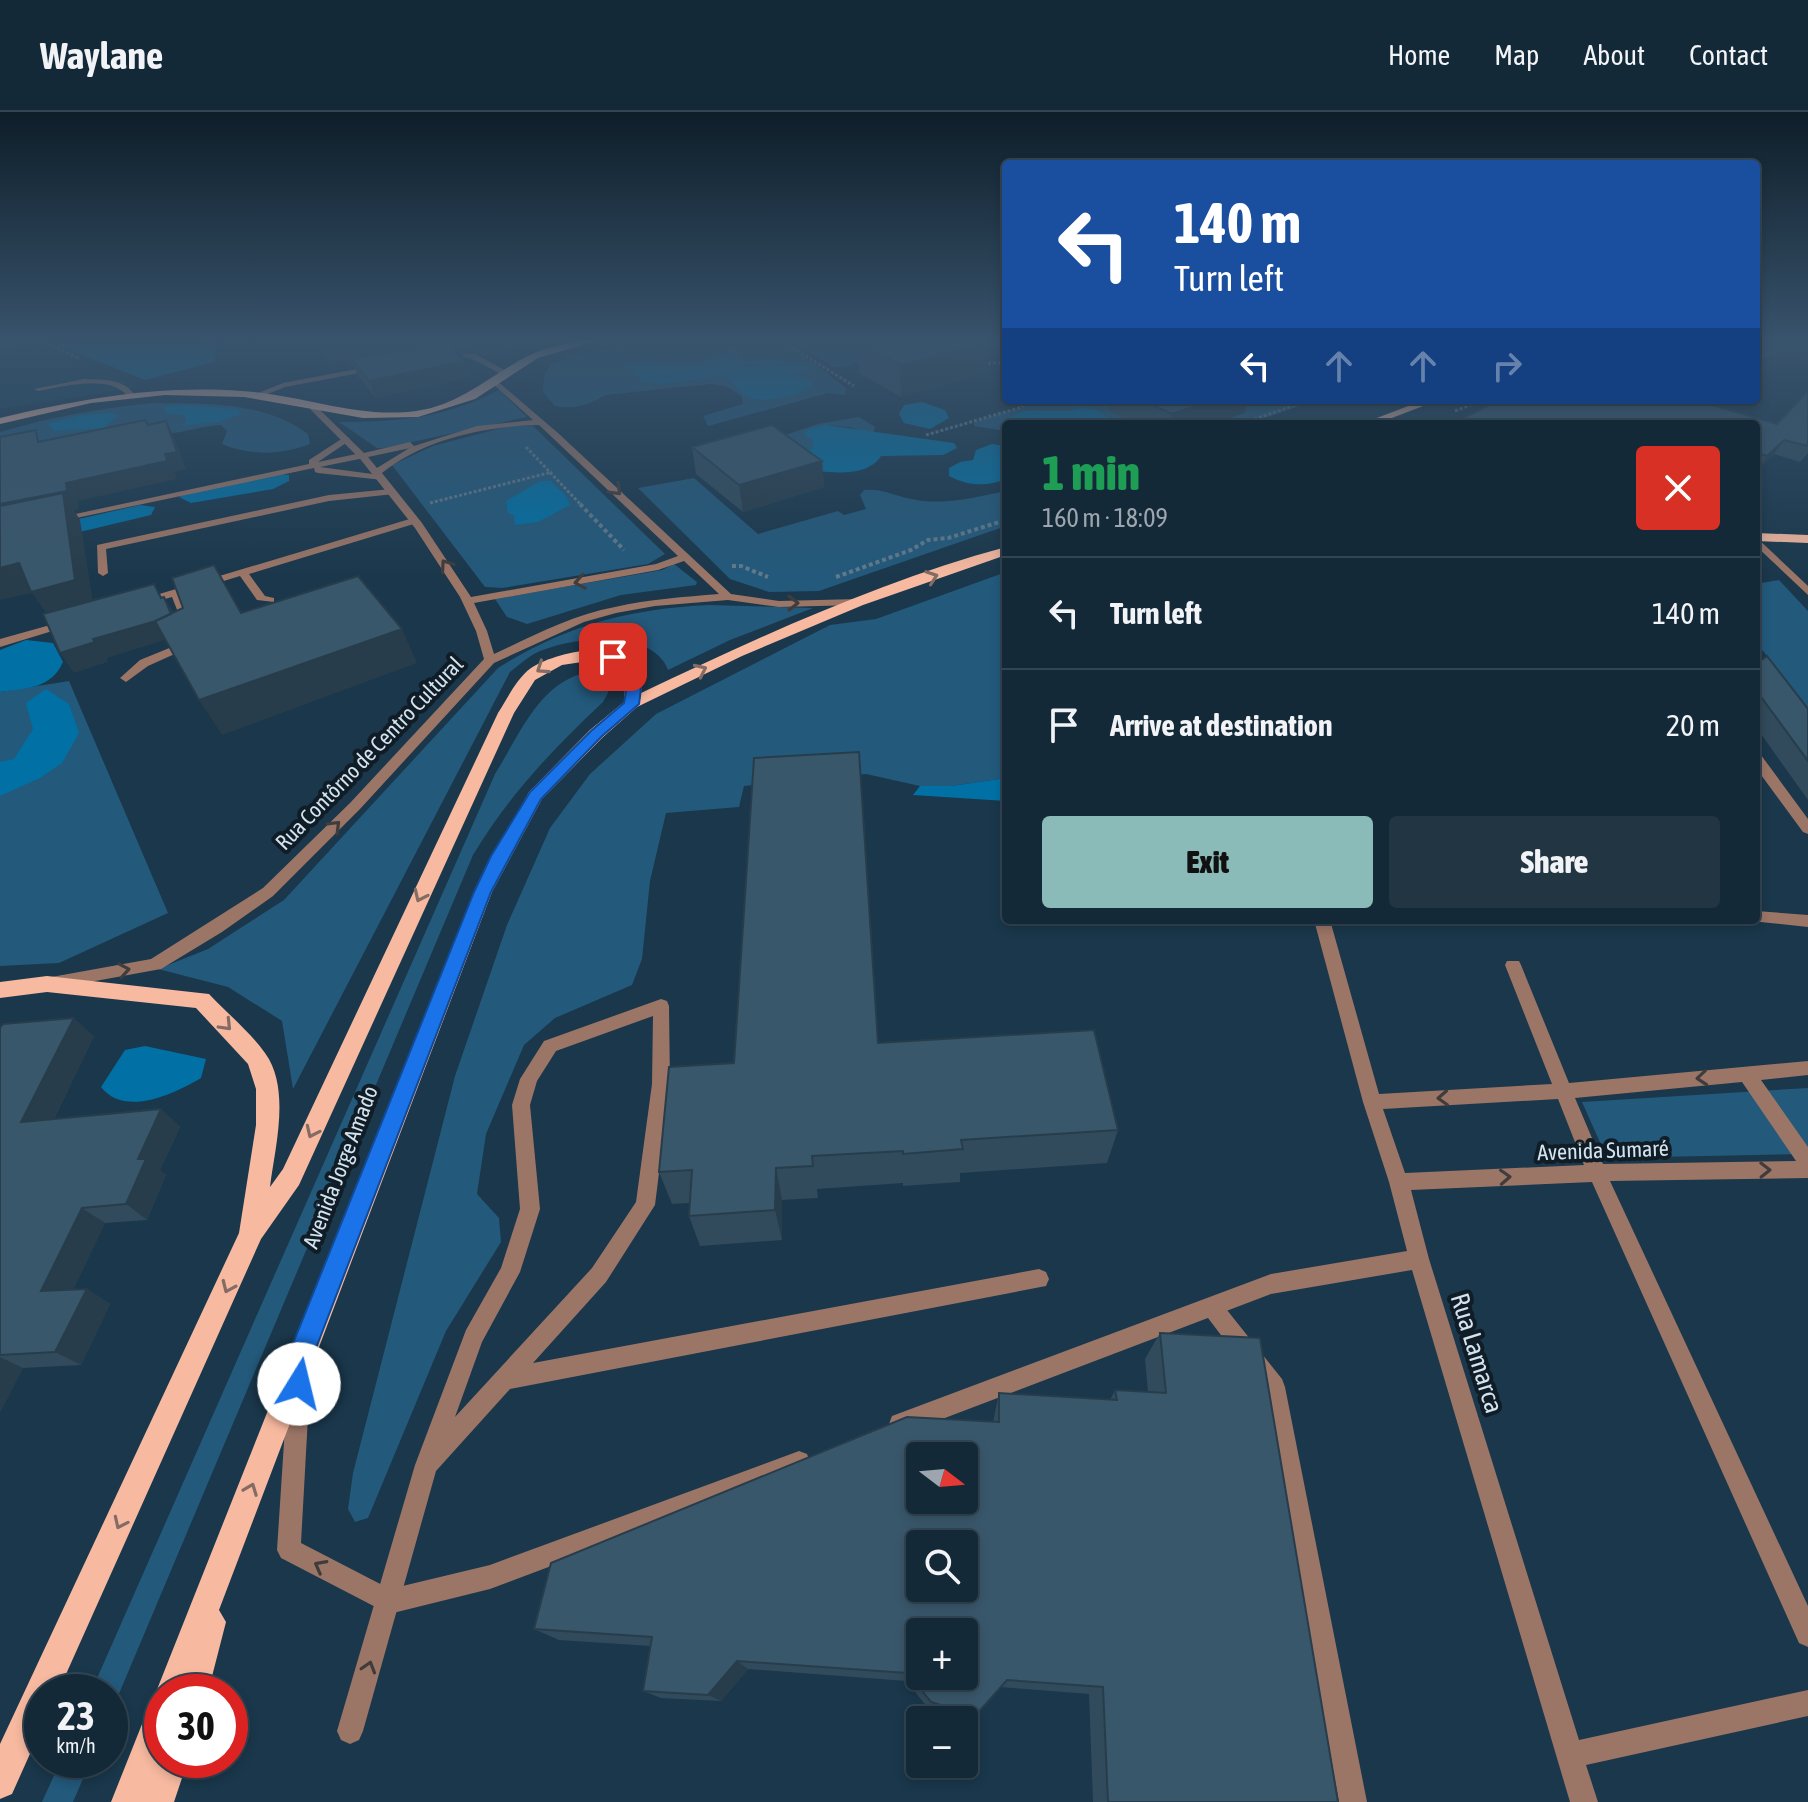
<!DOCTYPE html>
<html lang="en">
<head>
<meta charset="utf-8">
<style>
  :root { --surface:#142938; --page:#213543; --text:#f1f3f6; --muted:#9da6ae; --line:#334553; --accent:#8bbbb9 }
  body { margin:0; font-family:"Asap Condensed",sans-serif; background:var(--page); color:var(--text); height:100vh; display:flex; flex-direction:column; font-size:30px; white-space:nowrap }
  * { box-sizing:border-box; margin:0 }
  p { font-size:26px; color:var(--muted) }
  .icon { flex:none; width:44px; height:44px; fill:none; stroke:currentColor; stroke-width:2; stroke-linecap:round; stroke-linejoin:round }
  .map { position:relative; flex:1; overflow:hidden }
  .details { position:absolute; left:1002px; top:308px; width:758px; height:504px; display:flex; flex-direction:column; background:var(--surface); border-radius:8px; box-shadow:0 4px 12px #0003,0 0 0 2px var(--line) }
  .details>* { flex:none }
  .top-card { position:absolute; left:1002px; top:48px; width:758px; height:244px; border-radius:8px; box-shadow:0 4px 12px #0003,0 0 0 2px var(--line); background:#1a4fa0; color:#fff; overflow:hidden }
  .needle { width:52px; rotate:106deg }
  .controls { position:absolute; left:906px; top:1330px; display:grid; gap:16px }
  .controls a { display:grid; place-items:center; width:72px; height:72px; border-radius:8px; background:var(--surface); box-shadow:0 4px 12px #0003,0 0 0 2px var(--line); font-size:40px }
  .speed { position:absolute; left:24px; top:1562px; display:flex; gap:16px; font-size:40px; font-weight:700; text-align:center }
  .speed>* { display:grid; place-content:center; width:104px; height:104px; border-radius:50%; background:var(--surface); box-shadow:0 4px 12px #0003,0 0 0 2px var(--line); line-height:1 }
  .speed small { font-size:20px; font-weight:400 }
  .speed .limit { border:12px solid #d22; background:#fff; color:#111 }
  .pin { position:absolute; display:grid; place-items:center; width:68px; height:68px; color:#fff; margin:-34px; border-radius:16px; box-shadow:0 4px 12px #0006 }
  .me { position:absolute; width:88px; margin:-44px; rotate:9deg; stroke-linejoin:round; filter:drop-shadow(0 0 6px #0008) }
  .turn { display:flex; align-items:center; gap:28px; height:168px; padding:0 40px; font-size:36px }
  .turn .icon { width:104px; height:104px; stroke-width:2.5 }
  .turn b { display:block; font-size:56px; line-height:68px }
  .lanes { display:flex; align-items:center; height:76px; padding:0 40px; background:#0003; justify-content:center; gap:40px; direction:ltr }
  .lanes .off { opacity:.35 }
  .round { display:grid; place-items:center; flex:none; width:84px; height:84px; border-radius:8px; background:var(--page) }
  .headline { display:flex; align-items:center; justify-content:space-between; height:136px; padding:0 40px }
  h1 { font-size:48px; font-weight:800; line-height:60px; color:#1e9e55 }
  .action { display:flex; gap:16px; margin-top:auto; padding:16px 40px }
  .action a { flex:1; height:92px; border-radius:8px; background:var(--accent); color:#111; font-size:32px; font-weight:800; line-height:92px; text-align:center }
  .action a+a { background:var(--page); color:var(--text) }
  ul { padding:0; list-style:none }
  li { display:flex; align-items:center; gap:24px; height:112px; padding:0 40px; border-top:2px solid var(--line) }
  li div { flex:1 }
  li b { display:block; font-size:30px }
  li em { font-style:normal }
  header { display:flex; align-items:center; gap:48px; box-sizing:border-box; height:112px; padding:0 40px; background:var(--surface); border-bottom:2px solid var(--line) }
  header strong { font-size:38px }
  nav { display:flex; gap:44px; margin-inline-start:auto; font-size:28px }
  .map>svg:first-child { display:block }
  .built { fill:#1c4159 }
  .green { fill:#23597b }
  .forest { fill:#0171a5 }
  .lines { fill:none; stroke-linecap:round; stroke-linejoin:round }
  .path-far1 { stroke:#627a8b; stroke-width:3; stroke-dasharray:3 2; stroke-linecap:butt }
  .path { stroke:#627a8b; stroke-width:4; stroke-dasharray:4 3; stroke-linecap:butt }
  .service { fill:#9b7566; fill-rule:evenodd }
  .minor { fill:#9b7566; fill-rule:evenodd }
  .tertiary { fill:#9b7566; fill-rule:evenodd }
  .primary { fill:#f7b9a0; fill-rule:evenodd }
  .wall { fill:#314b5c }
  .shaded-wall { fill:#283d4b }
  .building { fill:#39576b; stroke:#283d4b; stroke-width:2; fill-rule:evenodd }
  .oneway { stroke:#413c3c }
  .oneway2 { stroke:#846b63 }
  .route { fill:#1a73e8; stroke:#114b97; stroke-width:2 }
  .labels { text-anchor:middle; stroke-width:8; stroke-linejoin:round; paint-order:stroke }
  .street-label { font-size:22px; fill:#d3e4f0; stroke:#111d26 }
  .near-street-label { font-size:26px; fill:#d3e4f0; stroke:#111d26 }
</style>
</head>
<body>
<header>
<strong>Waylane</strong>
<nav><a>Home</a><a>Map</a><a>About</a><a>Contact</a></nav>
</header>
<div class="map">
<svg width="1808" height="1690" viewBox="0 0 1808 1690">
  <rect width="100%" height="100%" fill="#1a374b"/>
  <path class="built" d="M0 228H29L33 233 141 275 0 297Z"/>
  <path class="green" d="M649 228C667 228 681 235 698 236 716 237 731 231 747 228 784 221 818 255 846 276L845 283 828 281 708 314 703 304 743 292 742 285 728 275 711 272 606 283C589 293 575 297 555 294L543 280 544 264 550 253 573 244Z
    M792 228H1006V236L912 228 844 255H833Z
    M499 278 527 305 384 336H377L339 310C397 310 447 306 499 278Z
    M1024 288H1318L1247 312H1006V319L974 314V310L1022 295Z
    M154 291C207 292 263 289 308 322L310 332C280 343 251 344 222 332L227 319 221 313C203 314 185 320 167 322 111 328 54 323 0 335V320C51 305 101 296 154 291Z
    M859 305 875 315 873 322 850 315 826 313 812 327 814 336 800 341 752 334 818 312Z
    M509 314H533L665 442 648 452 502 476 485 475 392 353 433 334Z
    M694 366 758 422 838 399 844 403 866 397 860 383 864 378C882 376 895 384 912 387 943 394 976 385 1006 379V414L819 479 769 480 730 467 638 376Z
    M674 452 697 470 696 473 621 483 527 512 507 505 495 487 662 458Z
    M1006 460V666L951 674H920L866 662 744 674 739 695 666 701 650 769 642 847 632 873 555 906 524 933 486 1022 477 1082 499 1106 501 1130 446 1219 368 1406 355 1410 348 1397 353 1361 455 964 507 813 550 716 590 662 656 602 830 513 876 507Z
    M1779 468 1808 499V602L1775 553 1756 531V475L1761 471Z
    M709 493 813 496 730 528 668 558C652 515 569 525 536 541 526 546 518 554 510 560L293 977 282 909 228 875 158 857 208 837 284 788 498 556C566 513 629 497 709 493Z
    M590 560 606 563 608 581 603 590C553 637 509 683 473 743L110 1603V1580H91L495 662C520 622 540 568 590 560Z
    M69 569 168 801 59 851 0 854V580Z
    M1808 976V1042L1607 1046 1582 990Z
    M61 1648H91L73 1690H42Z"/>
  <path class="forest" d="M45 228H201L217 232 214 250 145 268Z
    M731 236H735L739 247 744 250 772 248 810 254 814 257 788 262 805 265 814 272C804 283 762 292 748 285 739 281 733 270 724 264L660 272 641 269 636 259 623 255C646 244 666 255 689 254 700 253 716 246 727 242Z
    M922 290 945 298 949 306 930 317 904 311 899 302 904 293Z
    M185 293 237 297 241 302 218 310 184 313 187 308 184 303 167 301 163 295Z
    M1080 295 1097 298 1114 310 1005 311C1025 287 1056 307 1080 295Z
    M108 301 119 303 103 316 54 319 48 312 80 303Z
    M826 313 954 331 957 336 943 343 881 344C868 364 838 361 817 359L800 341 813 336 812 327 804 322 808 317Z
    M992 332 1006 334V367C986 375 968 374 949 364V356L960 350 973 348 976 338Z
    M278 362 289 363V369L273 377 191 391 179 385 193 379Z
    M540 369H551L566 384 570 393 538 410 515 413 514 403 508 401 506 389Z
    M140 393 155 395 151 403 0 439V425Z
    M26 528 53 531 63 550C51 577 27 576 0 580V538Z
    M46 577 69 592 79 621 62 651 40 666 0 684V650L14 647 33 617 26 591Z
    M1006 666V689L913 683 920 674H951Z
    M145 934 206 947 201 966C176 981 125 1006 101 975L125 938Z"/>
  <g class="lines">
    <path class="path-far1" d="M39 228 79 246
      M780 228 854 274
      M616 233 639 228
      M983 252 1006 250
      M1455 299 1484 288
      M1240 312 1310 288
      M926 323 1022 295 1024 288
      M526 335 582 394
      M430 391 552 360"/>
    <path class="path" d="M580 392 624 438
      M732 454H741L768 465
      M836 465 911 438 928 428 948 426 1006 408"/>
    <path class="service" d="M444 240 475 242 510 261 503 263 470 246 441 244Z
      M378 253 381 257 285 275 255 287 251 284 283 271Z
      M84 267C103 268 123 266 135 283L128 285C111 261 62 275 38 279L34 277Z
      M346 324 350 327 349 329 318 350 361 341 364 342V346L320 355 380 363 383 364V368L318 361 315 360 314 356 57 410 52 407 309 352V348Z
      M391 377 394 378V382L329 389 106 437 108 461 103 464 98 461 97 433 329 383Z
      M413 406 417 407V411L249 462 265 484 274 486V490L257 488 240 464 181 482 201 529 199 531 148 554 126 570 120 566 140 548 189 528 172 485 140 494 136 493V489Z
      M1756 425 1808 474V483L1756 434Z
      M68 508 72 509V513L0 535V527Z
      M661 887 667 889 669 894 670 972 655 1093 606 1170 533 1251 1039 1157 1046 1160 1049 1167 1046 1174 510 1277 436 1359 363 1619 359 1628 350 1632 341 1628 337 1619 415 1353 466 1218 501 1156 520 1097 512 993 520 967 544 929ZM653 904 652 972 636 1090 592 1156 455 1305 482 1230 520 1160 540 1097 530 993 537 969 556 939Z
      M1212 1185 1219 1188 1282 1267 1285 1275 1367 1690H1339L1264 1280 1205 1202 1202 1195 1205 1188Z"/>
    <path class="minor" d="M1756 642 1761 643 1808 707V722L1803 720 1756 656Z
      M1756 799 1808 803V815L1751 809 1756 808Z
      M1314 808H1330L1379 982 1552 972 1505 853 1507 849H1519L1521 853 1569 971 1808 949V963L1761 968 1808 1035V1066L1610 1069 1808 1494V1535L1799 1531 1592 1070 1411 1078 1429 1147 1579 1628 1808 1578V1604L1586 1653 1598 1690H1570L1412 1158 1271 1182 900 1323 892 1320 889 1312 892 1304 1271 1162 1407 1139 1389 1070 1363 990ZM1742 970 1796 1049 1603 1052 1575 986ZM1558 987 1584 1053 1405 1061 1383 997Z
      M299 1258 307 1261 310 1269 301 1431 390 1477 490 1453 799 1339 807 1342 810 1350 807 1358 799 1361 490 1477 389 1502 281 1446 277 1438 288 1269 291 1261Z"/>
    <path class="tertiary" d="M496 268 558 321 731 482 779 489 858 487 864 490 858 493 779 495 728 488 655 494 616 501 584 510 494 551 360 697 273 784 222 820 161 857 57 876 51 875 49 870 51 865 57 864 151 847 263 776 350 691 484 547 476 519 460 485 415 416 361 348 310 297 317 295 364 341 410 330 414 334 477 314 533 308 493 272ZM539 313 678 444 656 452 471 485 422 411 382 361C424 327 486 314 539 313ZM411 335 377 356 368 345 410 336ZM684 449 719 482C684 485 649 487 615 495 572 503 533 524 494 542L487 519 474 491 658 458Z"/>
    <path class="primary" d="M583 228H599L538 246 475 287 418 305 363 306 244 285 165 283 91 291 0 312V306C82 287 156 273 241 279 300 282 356 307 416 299 461 293 491 262 530 243 545 235 566 233 583 228Z
      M1424 288H1439L1376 312H1361Z
      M1756 421 1808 423V431L1756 429Z
      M1006 435V443L863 493 742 544 637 595 602 626 542 687 492 780 219 1498 226 1510 208 1580H162V1648H188L174 1690H111L150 1592 159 1589 156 1580 474 780 529 680 590 618 624 590 626 562 621 554 602 547 562 553 535 568 514 601 299 1073 261 1127 58 1580H42V1615L12 1682 0 1687V1632L239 1121 256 1013V977L248 952 196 896 47 880 0 886V870L47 864 209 882C227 901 250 920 265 941 291 977 275 1035 270 1075L283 1057 498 601C508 586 516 567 531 556 562 536 651 520 641 581 759 525 880 469 1006 435Z"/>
  </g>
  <path class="wall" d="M316 228H521L509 231 511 238 485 244 475 239 461 238 470 265 376 286 358 264 354 254 351 255 347 249 331 252Z
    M858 230 986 262 901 285 859 261Z
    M1808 279V341L1800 350 1774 342 1758 359 1756 358V312H1454L1499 288H1718L1713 293 1777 312Z
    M1111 288H1248L1244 301 1212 312H1135L1109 299Z
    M692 335 822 349 824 375 743 400 696 362Z
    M1756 552 1808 597V688L1756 615Z
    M0 916 94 924 54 1007 161 997 180 1015 160 1058 166 1063 147 1108 105 1111 73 1178 87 1177 110 1192 81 1253 23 1256 0 1300Z
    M878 931 1118 1018 1107 1051 960 1061V1070L903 1074V1071L817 1077 818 1086 782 1088V1128L700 1134 689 1104 690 1091 672 1092 659 1060 734 951Z
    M1160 1221 1338 1690H1093L1089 1582 1000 1575 970 1610 929 1597 906 1569 748 1557 721 1589 661 1586 643 1579 651 1534 559 1528 534 1517 993 1310 999 1281 1110 1288 1115 1278 1148 1280 1145 1247Z"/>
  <path class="shaded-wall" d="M0 228H10L14 235 0 237Z
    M325 228H339L347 249 331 252 321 229Z
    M358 228H440L442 237 352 247 354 254 351 255 342 231Z
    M480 228H521L509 231 511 238 485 244Z
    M988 231 986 262 901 285 900 253Z
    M460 233 470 265 376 286 369 269 453 238Z
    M1808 239V251L1756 260V248Z
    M1214 288H1248L1244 301 1212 312H1170L1172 302Z
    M166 309 175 327 186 357 175 360 177 367 78 389 79 397 74 398 80 408 94 496 52 509 32 481 0 488V392L165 342Z
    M1784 328 1774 342 1758 359 1767 344Z
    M822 349 824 375 743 400 739 373Z
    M154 472 165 491 164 485 176 504 168 527 107 546 108 550 74 561 60 541 93 527 161 486Z
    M402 517 417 551 222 623 199 588Z
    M74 906 94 924 44 1027 21 1010Z
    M161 997 180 1015 160 1058 166 1063 147 1108 126 1092 138 1047Z
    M776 1056 782 1088V1128L775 1098Z
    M82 1096 105 1111 66 1193 41 1179Z
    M87 1177 110 1192 81 1253 55 1240Z
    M0 1245 23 1256 0 1300Z
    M737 1549 748 1557 721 1589 708 1583Z"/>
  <path class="building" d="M340 228H358L342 231Z
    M866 228H983L988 231 900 253 858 230Z
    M1756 228H1808V239L1756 248Z
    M438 231 460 233 453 238 464 249 369 269 352 247Z
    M1808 279V334L1784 328 1767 344 1756 341V312H1457L1454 311 1499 288H1713L1709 292 1777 312Z
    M1142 288H1214L1172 302Z
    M145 308 148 313 166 309 177 340 165 342 167 349 66 371 67 379 0 392V325L36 318 38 330Z
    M772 313 822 349 739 373 692 335Z
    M63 381 75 468 31 480 19 451 0 456V394Z
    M214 453 241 501 358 464 402 517 199 588 155 509 183 496 172 466Z
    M154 472 161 486 164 485 171 502 156 509 93 527 95 530 60 541 43 502Z
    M1767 544 1808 597V649L1756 578V552Z
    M859 640 878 931 1094 918 1118 1018 961 1028 963 1037 903 1042V1039L812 1044 813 1054 776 1056 775 1098 689 1104 692 1058 659 1060 669 955 734 951 754 646Z
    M74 906 21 1010 161 997 138 1047H146L126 1092 82 1096 41 1179 87 1177 55 1240 0 1243V916L3 912Z
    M1160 1221 1260 1226 1338 1690H1108L1103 1575 1007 1568 975 1604 931 1590 907 1561 737 1549 708 1583 643 1579 652 1525 534 1517 551 1451 907 1305 999 1310V1281L1117 1288 1115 1278 1166 1281ZM920 1344H964V1388H920ZM920 1432H964V1476H920ZM920 1520H964V1564H920Z"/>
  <defs><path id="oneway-chevron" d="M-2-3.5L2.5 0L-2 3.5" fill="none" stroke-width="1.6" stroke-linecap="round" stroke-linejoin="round" transform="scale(2)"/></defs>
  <g class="oneway">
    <use href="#oneway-chevron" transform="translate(616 378) rotate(46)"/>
    <use href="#oneway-chevron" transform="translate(446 453) rotate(-125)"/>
    <use href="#oneway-chevron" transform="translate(580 470) rotate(170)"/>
    <use href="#oneway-chevron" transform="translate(793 491) rotate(-1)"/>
    <use href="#oneway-chevron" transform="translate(335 714) rotate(-45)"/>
    <use href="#oneway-chevron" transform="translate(124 858) rotate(-10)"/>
    <use href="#oneway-chevron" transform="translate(1702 966) rotate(175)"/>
    <use href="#oneway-chevron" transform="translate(1443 986) rotate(177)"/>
    <use href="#oneway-chevron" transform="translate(1765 1058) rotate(-1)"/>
    <use href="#oneway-chevron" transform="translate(1505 1065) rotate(-3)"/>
    <use href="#oneway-chevron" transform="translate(320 1454) rotate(-152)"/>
    <use href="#oneway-chevron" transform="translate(369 1555) rotate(-73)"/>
  </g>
  <g class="oneway2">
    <use href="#oneway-chevron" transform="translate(932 465) rotate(-19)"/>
    <use href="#oneway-chevron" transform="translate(542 556) rotate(146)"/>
    <use href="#oneway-chevron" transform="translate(701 558) rotate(-25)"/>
    <use href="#oneway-chevron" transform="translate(420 784) rotate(115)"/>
    <use href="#oneway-chevron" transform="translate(226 913) rotate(46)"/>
    <use href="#oneway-chevron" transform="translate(312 1020) rotate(115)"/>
    <use href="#oneway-chevron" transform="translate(228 1175) rotate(114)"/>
    <use href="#oneway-chevron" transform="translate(251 1377) rotate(-69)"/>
    <use href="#oneway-chevron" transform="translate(120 1411) rotate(115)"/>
  </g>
  <linearGradient id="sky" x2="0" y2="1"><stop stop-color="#0e1e29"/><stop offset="0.49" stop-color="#38536c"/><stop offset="1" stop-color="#38536c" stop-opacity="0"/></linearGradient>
  <rect width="1808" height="465" fill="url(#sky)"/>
  <path class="route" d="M613 541C644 551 643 564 639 592L601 625 541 687 491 780 313 1244 308 1281 299 1284 290 1281 286 1272 288 1244 474 780 491 744 530 680 591 619 624 591C630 556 630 566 606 545Z"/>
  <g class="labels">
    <g class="street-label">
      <text transform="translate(369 641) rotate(-46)" y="8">Rua Contôrno de Centro Cultural</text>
      <text transform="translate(1603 1038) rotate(-2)" y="8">Avenida Sumaré</text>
      <text transform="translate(340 1055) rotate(-69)" y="8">Avenida Jorge Amado</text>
    </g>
    <g class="near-street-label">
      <text transform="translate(1477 1241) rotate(73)" y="9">Rua Lamarca</text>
    </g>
  </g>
</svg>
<div class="controls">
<a><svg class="needle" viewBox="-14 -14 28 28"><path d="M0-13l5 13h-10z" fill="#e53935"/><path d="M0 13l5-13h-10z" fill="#9da6ae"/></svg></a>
<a><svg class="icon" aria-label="search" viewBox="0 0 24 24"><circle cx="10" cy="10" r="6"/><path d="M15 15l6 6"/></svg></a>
<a>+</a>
<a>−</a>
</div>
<div class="speed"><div>23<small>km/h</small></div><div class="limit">30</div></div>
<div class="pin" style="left:613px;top:545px;background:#d93025"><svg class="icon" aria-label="arrive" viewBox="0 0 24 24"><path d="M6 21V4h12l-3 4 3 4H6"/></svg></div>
<svg class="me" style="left:299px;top:1272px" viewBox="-20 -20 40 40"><circle r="19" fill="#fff"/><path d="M0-13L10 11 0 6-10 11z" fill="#1a73e8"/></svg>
<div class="top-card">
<div class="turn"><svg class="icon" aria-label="left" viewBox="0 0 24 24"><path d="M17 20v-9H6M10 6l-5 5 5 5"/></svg><div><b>140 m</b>Turn left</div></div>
<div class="lanes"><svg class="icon" aria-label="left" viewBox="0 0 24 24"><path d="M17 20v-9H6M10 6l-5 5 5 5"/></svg><svg class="icon off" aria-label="ahead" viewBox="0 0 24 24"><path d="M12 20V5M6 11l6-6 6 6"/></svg><svg class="icon off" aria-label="ahead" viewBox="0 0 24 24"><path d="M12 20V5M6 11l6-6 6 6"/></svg><svg class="icon off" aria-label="right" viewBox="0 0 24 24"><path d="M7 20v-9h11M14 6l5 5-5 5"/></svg></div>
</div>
<section class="details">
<div class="headline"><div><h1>1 min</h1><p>160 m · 18:09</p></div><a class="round" style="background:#d93025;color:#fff"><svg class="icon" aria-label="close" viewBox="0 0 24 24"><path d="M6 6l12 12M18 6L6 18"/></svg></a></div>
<ul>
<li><svg class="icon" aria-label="left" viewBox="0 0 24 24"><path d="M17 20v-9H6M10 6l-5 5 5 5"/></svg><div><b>Turn left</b></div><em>140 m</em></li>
<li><svg class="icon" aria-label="arrive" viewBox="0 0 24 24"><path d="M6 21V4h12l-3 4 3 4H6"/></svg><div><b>Arrive at destination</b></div><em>20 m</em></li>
</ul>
<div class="action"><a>Exit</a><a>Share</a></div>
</section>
</div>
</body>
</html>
